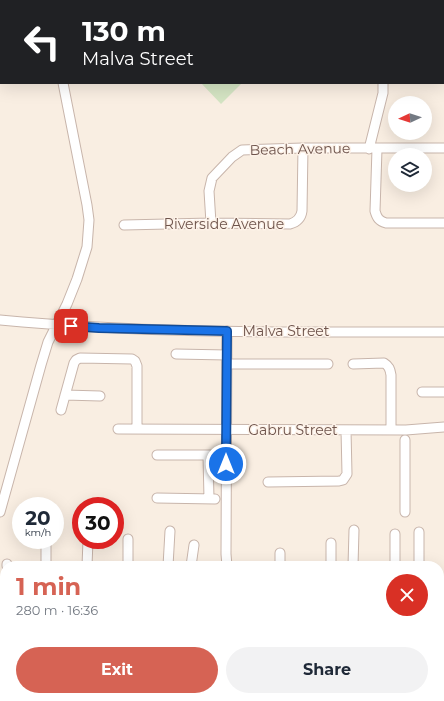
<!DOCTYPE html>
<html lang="en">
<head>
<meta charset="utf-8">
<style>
  :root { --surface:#fff; --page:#f2f2f3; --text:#1f2937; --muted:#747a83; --accent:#d66354 }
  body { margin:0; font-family:Montserrat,sans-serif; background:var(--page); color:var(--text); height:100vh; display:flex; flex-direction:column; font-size:15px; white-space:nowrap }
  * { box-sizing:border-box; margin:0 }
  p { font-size:13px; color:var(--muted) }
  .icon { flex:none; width:22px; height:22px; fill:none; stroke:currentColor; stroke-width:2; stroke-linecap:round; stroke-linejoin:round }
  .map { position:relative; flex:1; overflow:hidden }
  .drawer { position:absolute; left:0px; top:561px; width:444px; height:140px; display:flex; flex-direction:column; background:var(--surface); border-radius:16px 16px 0 0; box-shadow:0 4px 16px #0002 }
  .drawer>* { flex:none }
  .hud { position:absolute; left:0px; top:0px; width:444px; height:84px; box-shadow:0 4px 16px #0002; background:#202124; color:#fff; overflow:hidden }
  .needle { width:26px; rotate:266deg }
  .buttons { position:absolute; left:388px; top:96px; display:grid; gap:8px }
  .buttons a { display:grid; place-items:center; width:44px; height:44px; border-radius:50%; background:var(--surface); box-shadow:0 4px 16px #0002; font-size:20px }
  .speed { position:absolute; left:12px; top:497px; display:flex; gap:8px; font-size:20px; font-weight:700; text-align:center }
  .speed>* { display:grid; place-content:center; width:52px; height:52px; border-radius:50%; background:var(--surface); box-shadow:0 4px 16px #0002; line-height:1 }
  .speed small { font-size:10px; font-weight:400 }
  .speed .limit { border:6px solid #d22; background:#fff; color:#111 }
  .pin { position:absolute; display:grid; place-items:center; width:34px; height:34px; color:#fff; margin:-17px; border-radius:8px; box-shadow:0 2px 6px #0006 }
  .me { position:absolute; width:44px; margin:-22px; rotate:0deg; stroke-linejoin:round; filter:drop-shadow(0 0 3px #0008) }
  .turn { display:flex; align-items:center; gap:14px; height:84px; padding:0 16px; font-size:18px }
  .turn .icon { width:52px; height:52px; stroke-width:2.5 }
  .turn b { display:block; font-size:28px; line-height:34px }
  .round { display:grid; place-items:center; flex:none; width:42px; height:42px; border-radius:21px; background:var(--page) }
  .headline { display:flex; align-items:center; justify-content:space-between; height:68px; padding:0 16px }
  h1 { font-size:24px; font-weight:700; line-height:30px; color:var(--accent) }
  .primary-button { display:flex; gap:8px; margin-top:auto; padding:8px 16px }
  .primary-button a { flex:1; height:46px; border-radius:24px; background:var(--accent); color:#fff; font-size:16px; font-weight:700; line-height:46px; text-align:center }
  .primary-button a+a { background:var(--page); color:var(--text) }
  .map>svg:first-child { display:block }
  .green { fill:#d4e4c3 }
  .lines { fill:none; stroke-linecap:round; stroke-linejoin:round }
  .minor-casing { stroke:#c8b5ab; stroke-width:11 }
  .minor { stroke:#fff; stroke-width:9 }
  .route-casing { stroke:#114b97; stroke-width:10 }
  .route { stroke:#1a73e8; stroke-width:7 }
  .labels { text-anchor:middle; stroke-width:3; stroke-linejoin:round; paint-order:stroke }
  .street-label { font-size:14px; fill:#6e544c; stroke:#fdf2e8 }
</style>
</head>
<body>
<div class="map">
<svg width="444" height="701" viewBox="0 0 444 701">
  <rect width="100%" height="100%" fill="#f9eee2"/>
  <path class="green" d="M123 0H329L328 1H124Z
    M201 83H242L221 104Z"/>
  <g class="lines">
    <defs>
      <path id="minor" d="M45 0V1
        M61 1 62 0
        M0 47 1 46
        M369 149 383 93V83
        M377 149 375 211C377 218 379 221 386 223H444
        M211 223 209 191 212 178 232 157 242 150 303 148H444
        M124 225 211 223 290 224C297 222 301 218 302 211L303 148
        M0 320C147 334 296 332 444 332
        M227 331 226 554 227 566
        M176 354 227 355
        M227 364H328
        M353 364 384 363C389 366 390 369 391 375V430
        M422 392H444
        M65 395 100 396
        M61 410 74 363 76 360 80 358 132 359 135 361 137 366V429
        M118 429 406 430 444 427
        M157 455H214
        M208 455 209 499
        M268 482 339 481 343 480 347 474 346 430
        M157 498 215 499
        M0 512 41 365 48 342 67 304 77 279 87 247 89 220 87 205 63 83
        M405 512V440
        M128 539V566
        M331 543V566
        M280 553V566
        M7 564V566
        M46 566V540
        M87 566 88 540
        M168 566 170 531
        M191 566 194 545
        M353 566 354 530
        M395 566V534
        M419 566V532
        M0 612H5
        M439 612H444"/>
    </defs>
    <use href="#minor" class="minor-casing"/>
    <use href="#minor" class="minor"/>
  </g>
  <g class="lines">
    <defs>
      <path id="route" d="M71 326 99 328 227 331 226 464"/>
    </defs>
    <use href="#route" class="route-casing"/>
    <use href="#route" class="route"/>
  </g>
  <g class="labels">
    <g class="street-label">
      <text transform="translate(300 149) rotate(-1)" y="5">Beach Avenue</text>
      <text x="224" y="229">Riverside Avenue</text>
      <text x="286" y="336">Malva Street</text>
      <text x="293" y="435">Gabru Street</text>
    </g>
  </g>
</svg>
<div class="buttons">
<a><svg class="needle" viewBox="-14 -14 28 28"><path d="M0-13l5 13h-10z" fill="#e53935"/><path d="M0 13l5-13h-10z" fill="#747a83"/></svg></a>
<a><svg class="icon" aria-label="layers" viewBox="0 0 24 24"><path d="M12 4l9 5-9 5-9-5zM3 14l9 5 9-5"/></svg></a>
</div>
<div class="speed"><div>20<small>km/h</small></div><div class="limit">30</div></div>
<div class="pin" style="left:71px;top:326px;background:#d93025"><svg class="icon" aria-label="arrive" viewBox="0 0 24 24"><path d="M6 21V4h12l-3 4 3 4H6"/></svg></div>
<svg class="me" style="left:226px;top:464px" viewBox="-20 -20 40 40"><circle r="17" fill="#1a73e8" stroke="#fff" stroke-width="3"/><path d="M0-11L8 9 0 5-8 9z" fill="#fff"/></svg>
<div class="hud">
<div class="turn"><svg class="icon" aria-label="left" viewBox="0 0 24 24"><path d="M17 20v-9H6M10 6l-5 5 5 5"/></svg><div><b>130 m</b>Malva Street</div></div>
</div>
<section class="drawer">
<div class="headline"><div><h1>1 min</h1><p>280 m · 16:36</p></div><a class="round" style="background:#d93025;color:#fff"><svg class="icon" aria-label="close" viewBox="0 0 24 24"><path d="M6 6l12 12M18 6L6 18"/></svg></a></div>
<div class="primary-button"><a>Exit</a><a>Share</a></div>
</section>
</div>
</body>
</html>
